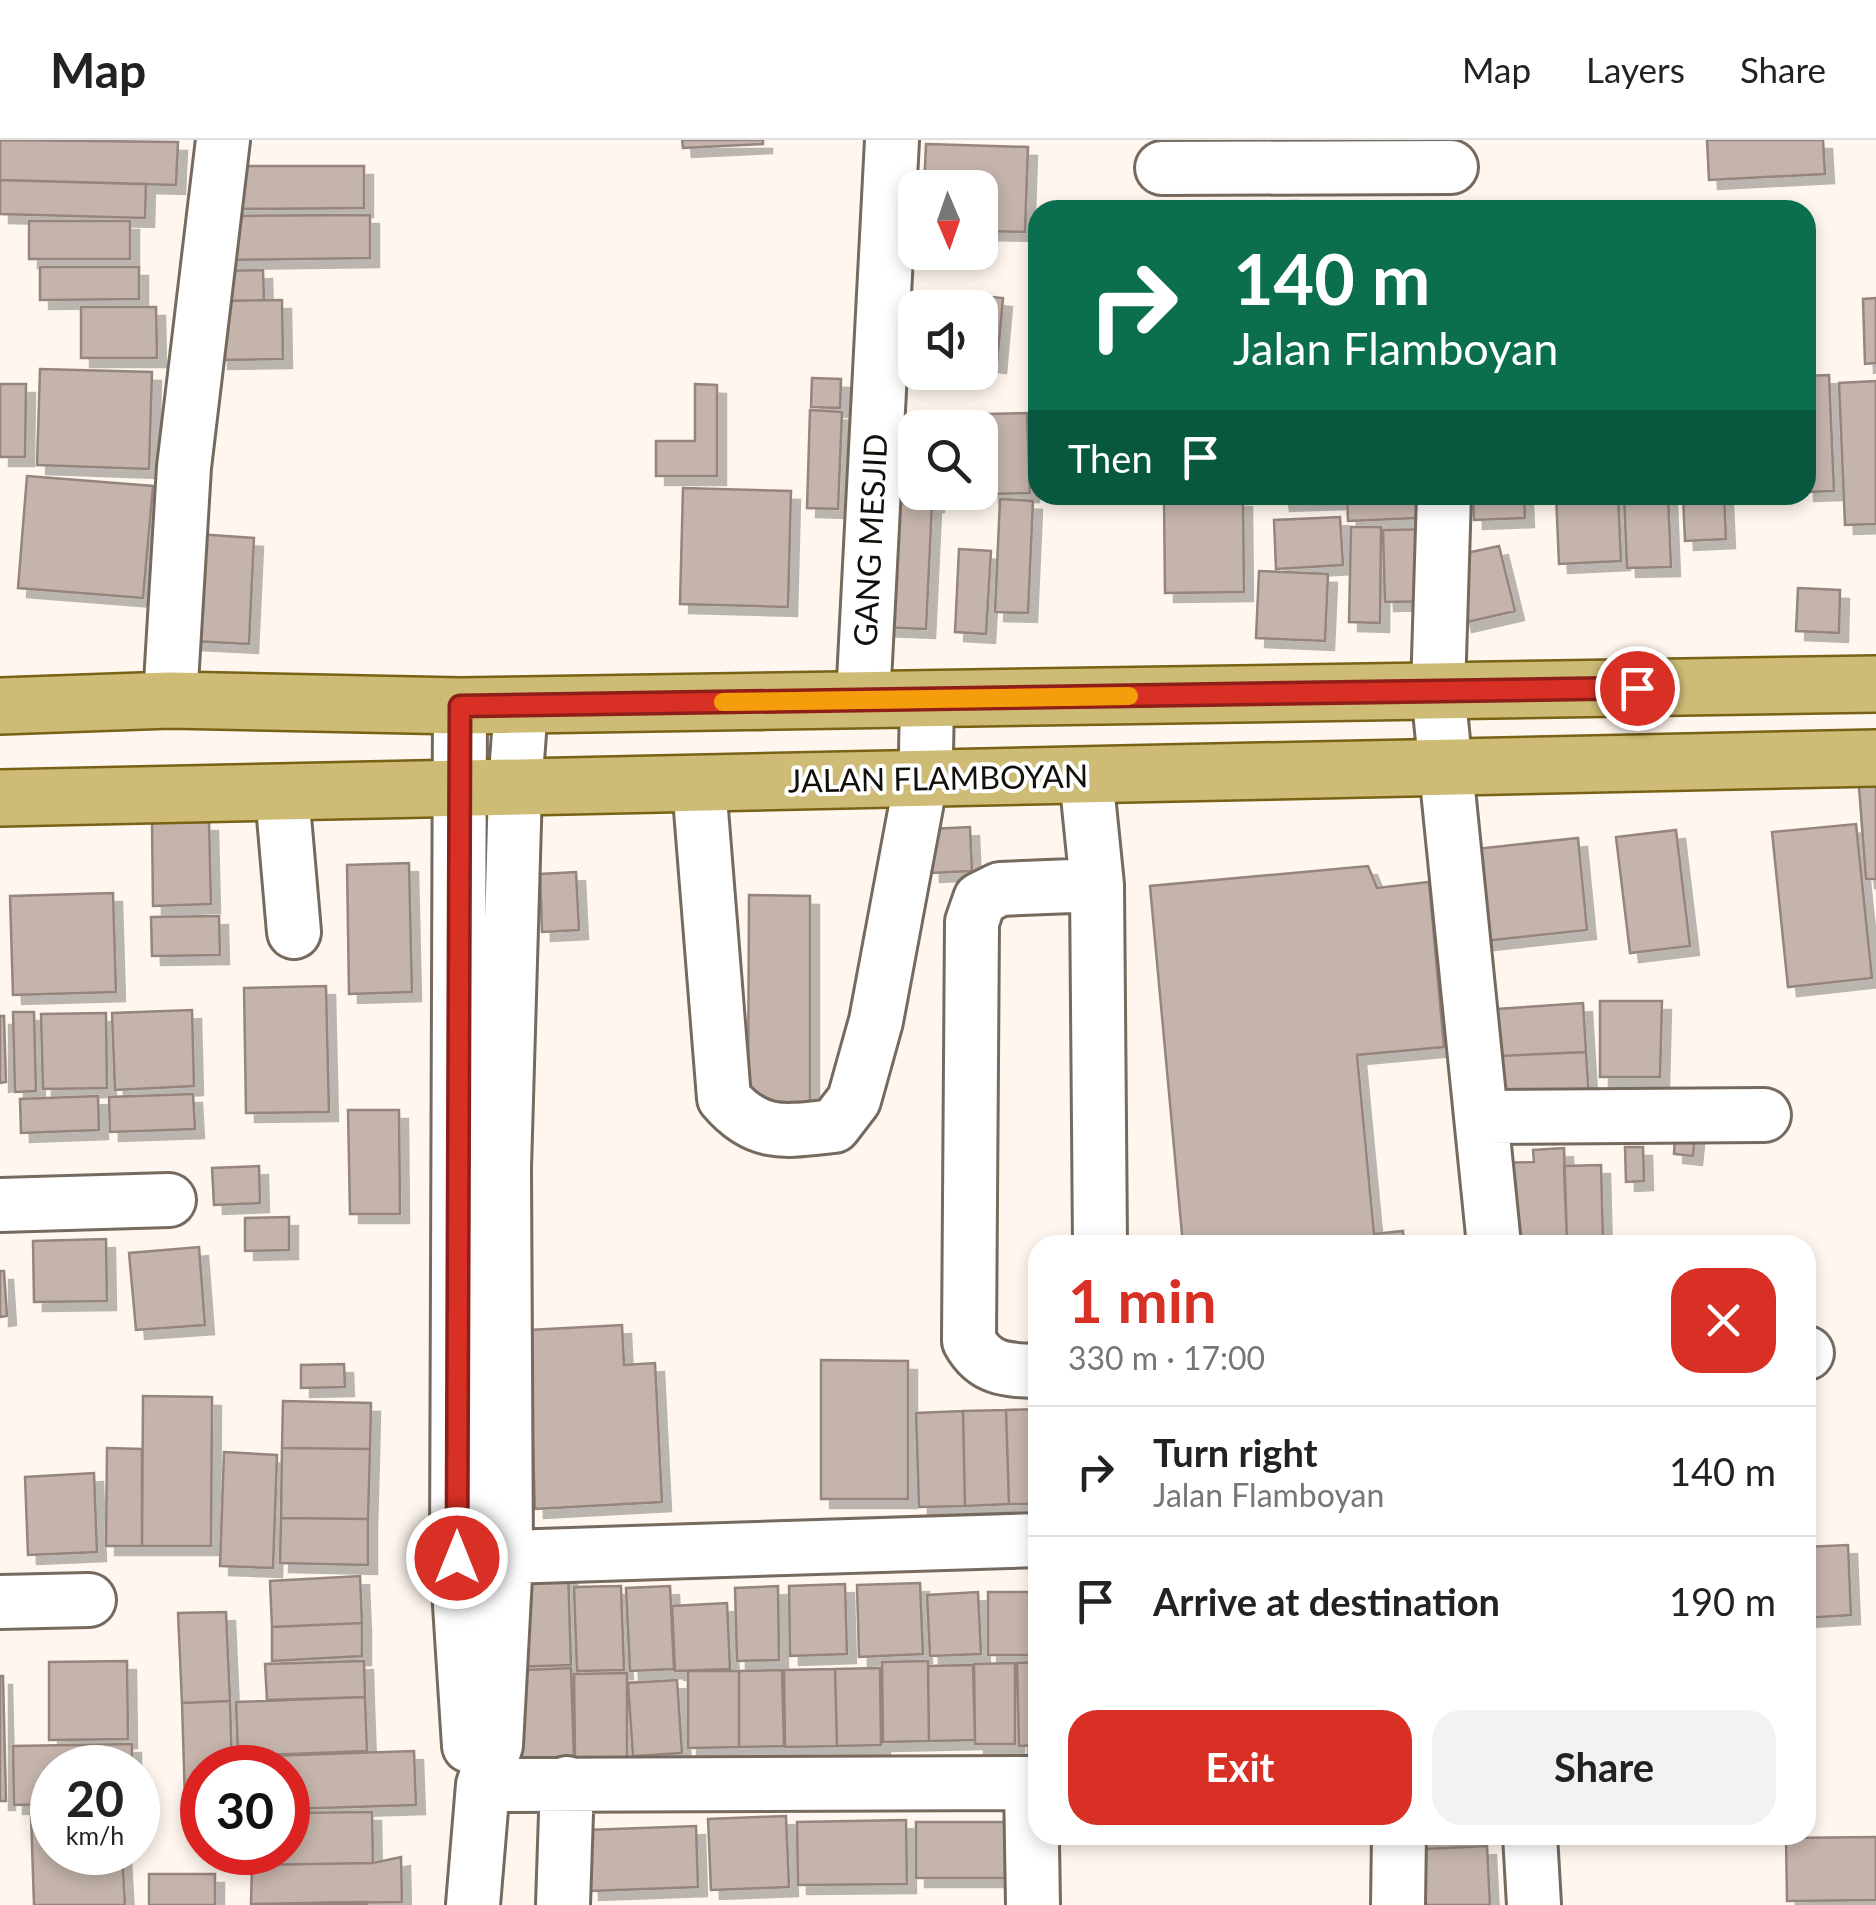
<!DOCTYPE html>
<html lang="en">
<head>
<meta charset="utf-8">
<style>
  :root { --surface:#fff; --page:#f2f2f2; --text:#222; --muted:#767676; --line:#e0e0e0; --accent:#d93025 }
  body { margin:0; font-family:Lato,sans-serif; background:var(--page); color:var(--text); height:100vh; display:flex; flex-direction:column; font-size:38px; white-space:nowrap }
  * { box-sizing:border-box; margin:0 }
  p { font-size:32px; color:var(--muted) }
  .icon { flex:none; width:55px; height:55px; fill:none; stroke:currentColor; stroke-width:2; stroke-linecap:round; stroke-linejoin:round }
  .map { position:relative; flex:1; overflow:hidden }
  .sheet { position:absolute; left:1028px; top:1095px; width:788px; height:610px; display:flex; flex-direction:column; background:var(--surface); border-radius:30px; box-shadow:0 5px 15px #0003 }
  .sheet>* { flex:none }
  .hud { position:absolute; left:1028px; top:60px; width:788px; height:305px; border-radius:30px; box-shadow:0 5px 15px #0003; background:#0b6e4f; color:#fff; overflow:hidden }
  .needle { width:65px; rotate:178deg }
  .fabs { position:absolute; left:898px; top:30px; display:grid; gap:20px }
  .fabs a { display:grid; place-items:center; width:100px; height:100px; border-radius:20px; background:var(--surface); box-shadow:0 5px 15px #0003; font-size:50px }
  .speed { position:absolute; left:30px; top:1605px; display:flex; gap:20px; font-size:50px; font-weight:700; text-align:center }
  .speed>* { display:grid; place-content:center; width:130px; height:130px; border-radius:50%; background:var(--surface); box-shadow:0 5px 15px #0003; line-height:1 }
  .speed small { font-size:25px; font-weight:400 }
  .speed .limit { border:15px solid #d22; background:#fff; color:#111 }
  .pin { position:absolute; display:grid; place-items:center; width:85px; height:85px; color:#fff; margin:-42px; border:5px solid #fff; border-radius:50%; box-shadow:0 2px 10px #0007 }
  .me { position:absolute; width:110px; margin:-55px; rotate:0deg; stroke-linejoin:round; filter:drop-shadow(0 0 8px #0008) }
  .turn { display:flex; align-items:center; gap:35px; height:210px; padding:0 40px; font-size:45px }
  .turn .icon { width:130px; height:130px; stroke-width:2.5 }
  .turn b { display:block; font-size:70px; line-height:85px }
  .then { display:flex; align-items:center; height:95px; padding:0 40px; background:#0003; gap:20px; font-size:38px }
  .round { display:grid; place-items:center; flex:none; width:105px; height:105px; border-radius:30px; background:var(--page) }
  .head { display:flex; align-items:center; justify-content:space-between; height:170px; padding:0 40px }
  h1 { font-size:60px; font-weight:700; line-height:75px; color:var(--accent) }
  .button { display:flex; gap:20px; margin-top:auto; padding:20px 40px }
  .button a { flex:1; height:115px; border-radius:30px; background:var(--accent); color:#fff; font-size:40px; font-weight:700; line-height:115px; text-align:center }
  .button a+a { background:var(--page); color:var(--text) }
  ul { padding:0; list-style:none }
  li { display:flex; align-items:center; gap:30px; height:130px; padding:0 40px; border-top:2px solid var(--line) }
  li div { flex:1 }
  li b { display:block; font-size:38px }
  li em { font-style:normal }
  header { display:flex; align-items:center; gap:60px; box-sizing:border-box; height:140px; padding:0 50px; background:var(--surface); border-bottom:2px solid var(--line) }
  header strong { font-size:48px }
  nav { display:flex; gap:55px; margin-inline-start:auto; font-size:35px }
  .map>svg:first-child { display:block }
  .building { fill:#c4b4ab; stroke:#95857d; stroke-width:2.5; filter:url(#shadow) }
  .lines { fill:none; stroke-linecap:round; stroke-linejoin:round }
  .minor-casing { stroke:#766a5f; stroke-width:58 }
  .major-casing { stroke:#786215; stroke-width:60 }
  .minor { stroke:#fff; stroke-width:52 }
  .major { stroke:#cebc76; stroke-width:55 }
  .route-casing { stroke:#8d1f18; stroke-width:25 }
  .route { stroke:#d93025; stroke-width:18 }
  .slow { stroke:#f59e0b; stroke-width:18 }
  .labels { text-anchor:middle; stroke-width:8; stroke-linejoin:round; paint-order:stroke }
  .street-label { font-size:32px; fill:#130f0b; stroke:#fff }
</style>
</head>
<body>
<header>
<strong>Map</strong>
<nav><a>Map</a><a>Layers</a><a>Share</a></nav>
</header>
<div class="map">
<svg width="1876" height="1765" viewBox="0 0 1876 1765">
  <defs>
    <filter id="shadow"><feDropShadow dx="9" dy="9" stdDeviation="0" flood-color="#0004"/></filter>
  </defs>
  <rect width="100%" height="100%" fill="#fff7ef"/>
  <path class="building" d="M0 0 178 2 176 45 0 40Z
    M682 0H763V4L683 8Z
    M1707 0H1823L1825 34 1709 40Z
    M926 4 1028 7 1025 92 980 91V48H924Z
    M234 26H364V68L234 69Z
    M0 40 146 44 145 78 0 74Z
    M1297 61V70H1253L1252 62Z
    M1252 62 1253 70H1209L1208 64Z
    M1208 64 1209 70H1173V65Z
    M1173 65V70H1132L1131 67Z
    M370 75V118L222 120V76Z
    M29 81H130V119H29Z
    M40 127H139V159L40 160Z
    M263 130 264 160 219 161V131Z
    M943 152 1003 158 997 224 980 222V168H942Z
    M1876 158V223L1865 224 1863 159Z
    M282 160 283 219 219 220V161Z
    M81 167H156L157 218H81Z
    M40 229 152 232 149 329 37 325Z
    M1829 235 1834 351 1805 352V236Z
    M812 238 841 239 840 268 811 267Z
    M1876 241V384L1845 385 1839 243Z
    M0 244H26L25 317H0Z
    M695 244 717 245V336H656V301H695Z
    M810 270 842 272 838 369 807 368Z
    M1027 273 1030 353 990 354 987 274Z
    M885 319 915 320V352H935V363L883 361Z
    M27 336 153 346 143 458 18 448Z
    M683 348 791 351 788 467 680 464Z
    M1280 355H1336V360L1281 362Z
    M1347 355H1438L1439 377 1348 381Z
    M1473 355H1524L1525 378 1474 380Z
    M1556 355H1618L1621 421 1559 424Z
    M1624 355H1668L1671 427 1627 428Z
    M1683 355H1724L1726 399 1685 401Z
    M1243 358 1244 452 1165 453 1164 359Z
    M1000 359 1033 361 1028 473 995 472Z
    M882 363 932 364 926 489 877 487Z
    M1340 377 1343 425 1276 429 1274 380Z
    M1351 387H1381L1380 483 1349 482Z
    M1436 389 1437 461 1385 462 1383 390Z
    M197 394 254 398 249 504 192 501Z
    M1499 406 1515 471 1463 483 1448 417Z
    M959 409 991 411 986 494 955 492Z
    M1259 431 1328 434 1325 501 1256 498Z
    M1798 448 1840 450 1839 493 1796 491Z
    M1876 645V739H1866L1859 647Z
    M209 682 211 764 153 766 152 683Z
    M1856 684 1872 838 1788 847 1772 692Z
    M970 687 972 731 931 733 930 689Z
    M1676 690 1690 806 1630 813 1616 697Z
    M1578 698 1587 790 1466 803 1457 711Z
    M409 723 412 852 349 854 347 725Z
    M1368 726 1377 748 1429 742 1444 907 1357 915 1374 1094 1403 1091 1404 1105H1183L1150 746Z
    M576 732 579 790 542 792 540 734Z
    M113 753 116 852 13 855 10 756Z
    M749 755 810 756V967H748Z
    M219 776 220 815 152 816 151 777Z
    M326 846 329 972 246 973 244 848Z
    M1600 861H1662L1660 937H1600Z
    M1583 863 1586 912 1500 916 1497 869Z
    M192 870 194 946 115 950 112 873Z
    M13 872H34L36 951 15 952Z
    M106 873 107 948 43 949 41 874Z
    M0 876H4L6 942 0 943Z
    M1586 912 1589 959 1503 964 1500 916Z
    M193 954 195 989 110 992 109 957Z
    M98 956 99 990 21 993 20 959Z
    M348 970H399L400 1074H350Z
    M1675 994 1695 996 1693 1016 1674 1014Z
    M1625 1007H1643L1644 1041 1626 1042Z
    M1564 1008 1567 1102 1496 1105 1493 1023 1534 1022 1533 1010Z
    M1601 1025 1603 1102H1567L1564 1026Z
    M259 1026 260 1063 214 1065 212 1028Z
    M289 1077V1110L245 1111V1078Z
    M106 1099 107 1161 34 1162 33 1101Z
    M199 1107 205 1185 136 1190 129 1113Z
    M0 1131H4L7 1176 0 1177Z
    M622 1185 624 1225 655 1223 662 1362 535 1369 529 1190Z
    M821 1220 908 1221V1359H821Z
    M344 1224 345 1247 301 1248V1225Z
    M143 1256 212 1257 211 1406H142Z
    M283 1261 371 1263 370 1309 282 1308Z
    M1038 1269V1364H1009L1006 1270Z
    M1006 1270 1009 1364 965 1366 963 1271Z
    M963 1271 965 1366 919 1367 916 1273Z
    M107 1308 142 1309V1406H106Z
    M282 1308 370 1309 368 1379 281 1378Z
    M224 1312 277 1315 273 1428 220 1426Z
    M94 1333 97 1412 28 1415 25 1337Z
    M281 1378 368 1379V1425L280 1423Z
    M1848 1405 1851 1475 1805 1478V1407Z
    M568 1428 571 1525 511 1527 508 1430Z
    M360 1436 362 1483 272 1487 270 1441Z
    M920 1443 923 1514 859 1517 857 1445Z
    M845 1444 847 1514 790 1516 789 1446Z
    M621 1446 624 1530 577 1531 574 1447Z
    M670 1446 674 1529 630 1531 626 1448Z
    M778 1446 779 1520 737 1521 735 1448Z
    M978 1452 981 1514 930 1516 927 1455Z
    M988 1452H1029L1030 1515H988Z
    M1029 1452H1038V1515H1030Z
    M727 1463 730 1529 675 1531 672 1466Z
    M226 1472 230 1561 182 1563 178 1473Z
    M362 1483V1516L272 1521V1487Z
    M127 1521 128 1599 49 1600V1522Z
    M364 1521 365 1557 267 1560 265 1524Z
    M928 1521 929 1601 883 1602 882 1522Z
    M1038 1522V1605L1019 1606 1017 1523Z
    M1015 1523V1604H975L974 1524Z
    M973 1525 975 1600 929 1601 928 1526Z
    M571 1528 574 1621 505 1623 501 1531Z
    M880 1528 881 1605 837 1606 835 1529Z
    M835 1529 837 1606 785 1607 784 1530Z
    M782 1530 784 1606 739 1607V1531Z
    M688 1531H739V1607L688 1608Z
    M627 1533V1618H575L574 1534Z
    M0 1536H3L6 1661H0Z
    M677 1540 682 1613 633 1616 628 1543Z
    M365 1557 367 1611 238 1616 236 1562Z
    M230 1561 232 1628H202V1661H185L182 1563Z
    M132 1604V1628H52V1664L14 1665 13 1606Z
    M414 1611 416 1665 288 1669V1628H240V1617Z
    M372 1672 373 1723 252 1725V1712H288V1673Z
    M52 1674V1712H122L125 1765H34L31 1675Z
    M786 1676 789 1747 711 1750 708 1679Z
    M906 1680 907 1744 798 1745 797 1682Z
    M916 1682H1021V1738H916Z
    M696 1686 698 1747 590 1751 587 1690Z
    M1405 1695H1463V1702L1406 1705Z
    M1876 1697V1760L1787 1761 1786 1698Z
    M1487 1706 1490 1765H1406L1403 1710Z
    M401 1717 402 1762 251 1764 252 1725 373 1723Z
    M149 1734H215V1765H149Z
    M367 1762V1765H251V1764Z"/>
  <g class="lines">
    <defs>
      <path id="minor" d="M1162 28 1451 27
        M1444 355 1438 551 1494 1105
        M170 560 184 327 223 0
        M863 560 892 0
        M460 566 457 1418 469 1606
        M1086 636 1097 745 1100 1105
        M699 645 724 958C758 998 786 991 834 986L854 960 876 881 926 613 927 559
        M282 654 294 792
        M1484 977 1764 975
        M0 1065 169 1060
        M1805 1213H1807
        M1038 1231C1007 1230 985 1230 969 1201L972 782 980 759 1000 749 1097 745
        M474 1418 1038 1400
        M0 1462 89 1460
        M1031 1643 1033 1765
        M483 1645 1038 1643
        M1530 1695 1534 1765
        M473 1765 483 1645 496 1605 506 1418 504 1028 515 649 521 565
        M563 1765 567 1643
        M1398 1765 1399 1695"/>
      <path id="major" d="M0 566 170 560 460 566 1876 544
        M0 658 1876 618"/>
    </defs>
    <use href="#minor" class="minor-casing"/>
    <use href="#major" class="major-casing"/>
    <use href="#minor" class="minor"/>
    <use href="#major" class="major"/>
  </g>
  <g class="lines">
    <defs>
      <path id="route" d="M457 1418 460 566 1637 548"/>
    </defs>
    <use href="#route" class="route-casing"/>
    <use href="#route" class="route"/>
    <path class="slow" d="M723 562 1129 556"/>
  </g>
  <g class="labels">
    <g class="street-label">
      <text transform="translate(871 400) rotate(-87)" y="11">GANG MESJID</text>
      <text transform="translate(938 639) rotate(-1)" y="11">JALAN FLAMBOYAN</text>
    </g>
  </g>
</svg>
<div class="fabs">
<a><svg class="needle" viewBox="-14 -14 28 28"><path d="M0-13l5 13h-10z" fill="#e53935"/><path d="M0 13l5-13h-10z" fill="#767676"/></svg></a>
<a><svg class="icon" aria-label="sound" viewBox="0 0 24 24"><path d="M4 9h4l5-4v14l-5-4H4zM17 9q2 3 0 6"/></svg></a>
<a><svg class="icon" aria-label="search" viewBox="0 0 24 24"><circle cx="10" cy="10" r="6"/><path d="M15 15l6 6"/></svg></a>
</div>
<div class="speed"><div>20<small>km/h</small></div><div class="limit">30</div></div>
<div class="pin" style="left:1637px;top:548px;background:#d93025"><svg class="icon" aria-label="arrive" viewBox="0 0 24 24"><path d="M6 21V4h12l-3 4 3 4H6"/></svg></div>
<svg class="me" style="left:457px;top:1418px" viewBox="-20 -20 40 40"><circle r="17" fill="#d93025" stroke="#fff" stroke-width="3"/><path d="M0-11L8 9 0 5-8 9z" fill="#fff"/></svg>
<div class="hud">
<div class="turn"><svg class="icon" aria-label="right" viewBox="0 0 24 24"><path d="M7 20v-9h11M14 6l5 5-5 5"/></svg><div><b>140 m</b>Jalan Flamboyan</div></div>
<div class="then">Then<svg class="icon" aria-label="arrive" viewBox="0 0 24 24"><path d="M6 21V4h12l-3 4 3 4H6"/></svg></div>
</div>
<section class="sheet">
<div class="head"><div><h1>1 min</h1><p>330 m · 17:00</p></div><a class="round" style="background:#d93025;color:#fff"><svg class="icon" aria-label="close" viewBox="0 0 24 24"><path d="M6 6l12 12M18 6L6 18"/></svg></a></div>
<ul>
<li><svg class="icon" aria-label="right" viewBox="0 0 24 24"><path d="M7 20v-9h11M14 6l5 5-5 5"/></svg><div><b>Turn right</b><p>Jalan Flamboyan</p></div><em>140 m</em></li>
<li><svg class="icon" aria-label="arrive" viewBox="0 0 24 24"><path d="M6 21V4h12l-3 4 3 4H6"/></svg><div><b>Arrive at destination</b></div><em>190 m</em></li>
</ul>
<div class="button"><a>Exit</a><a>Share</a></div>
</section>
</div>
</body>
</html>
